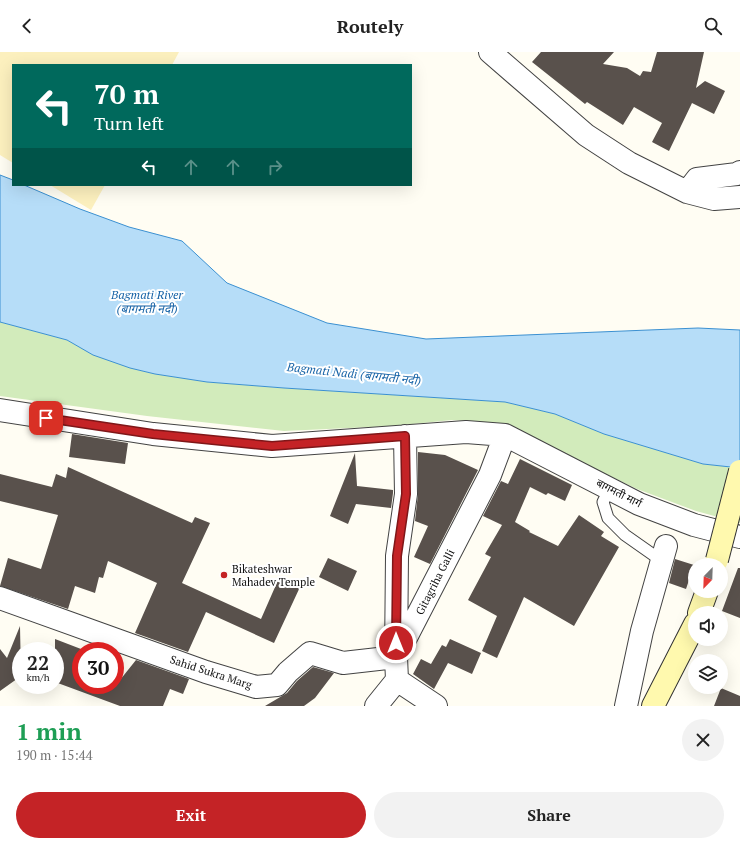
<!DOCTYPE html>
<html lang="en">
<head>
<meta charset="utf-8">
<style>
  :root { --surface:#fff; --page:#f2f2f2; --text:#222; --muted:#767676; --accent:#c42326 }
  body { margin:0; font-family:"PT Serif","Noto Sans Devanagari",serif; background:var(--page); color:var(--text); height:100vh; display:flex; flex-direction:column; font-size:15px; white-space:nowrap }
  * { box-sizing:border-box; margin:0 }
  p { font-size:13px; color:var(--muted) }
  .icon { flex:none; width:22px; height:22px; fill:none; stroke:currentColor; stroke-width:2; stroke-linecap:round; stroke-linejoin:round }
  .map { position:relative; height:654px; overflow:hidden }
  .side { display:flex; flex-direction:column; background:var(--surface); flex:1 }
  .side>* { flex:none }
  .banner { position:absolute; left:12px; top:12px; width:400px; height:122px; border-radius:0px; box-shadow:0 4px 16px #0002; background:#00695c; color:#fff; overflow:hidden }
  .needle { width:26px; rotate:203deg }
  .controls { position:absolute; left:688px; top:506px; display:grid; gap:8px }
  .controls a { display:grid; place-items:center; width:40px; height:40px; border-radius:50%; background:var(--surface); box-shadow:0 4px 16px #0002; font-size:20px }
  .speed { position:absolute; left:12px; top:590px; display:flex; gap:8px; font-size:20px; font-weight:700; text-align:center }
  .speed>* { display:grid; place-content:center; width:52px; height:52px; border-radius:50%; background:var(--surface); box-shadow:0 4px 16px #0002; line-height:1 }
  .speed small { font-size:10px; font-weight:400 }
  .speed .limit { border:6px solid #d22; background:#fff; color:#111 }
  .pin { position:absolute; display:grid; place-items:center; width:34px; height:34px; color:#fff; margin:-17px; border-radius:8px; box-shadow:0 2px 6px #0006 }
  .me { position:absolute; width:44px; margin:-22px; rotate:0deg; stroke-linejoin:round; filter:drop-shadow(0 0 3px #0008) }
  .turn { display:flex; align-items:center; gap:14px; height:84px; padding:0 16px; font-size:18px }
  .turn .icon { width:52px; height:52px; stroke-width:2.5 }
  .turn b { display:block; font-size:28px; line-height:34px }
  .lanes { display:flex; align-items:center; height:38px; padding:0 16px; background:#0003; justify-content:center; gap:20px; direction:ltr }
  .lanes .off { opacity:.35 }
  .round { display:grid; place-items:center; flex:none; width:42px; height:42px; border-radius:21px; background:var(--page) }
  .summary { display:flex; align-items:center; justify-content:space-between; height:68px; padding:0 16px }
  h1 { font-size:24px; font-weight:700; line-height:30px; color:#1e9e55 }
  .button { display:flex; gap:8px; margin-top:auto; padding:8px 16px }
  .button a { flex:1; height:46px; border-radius:24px; background:var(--accent); color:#fff; font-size:16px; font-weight:700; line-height:46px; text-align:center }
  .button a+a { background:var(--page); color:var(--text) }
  header { display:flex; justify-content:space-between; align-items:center; height:52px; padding:0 16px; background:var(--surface); font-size:18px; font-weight:700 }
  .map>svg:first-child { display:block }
  .green { fill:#d2ebbb }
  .sand { fill:#fcf0be }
  .water { fill:#b6ddf8; stroke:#3b90d1 }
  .building { fill:#59514c }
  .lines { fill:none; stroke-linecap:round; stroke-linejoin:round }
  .service-casing { stroke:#434343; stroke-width:13 }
  .minor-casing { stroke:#434343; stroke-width:24 }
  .tertiary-casing { stroke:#434343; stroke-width:24 }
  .secondary-casing { stroke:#323232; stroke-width:24 }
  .service { stroke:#fff; stroke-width:11 }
  .minor { stroke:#fff; stroke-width:22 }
  .tertiary { stroke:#fff; stroke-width:22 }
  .secondary { stroke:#fff9ae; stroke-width:22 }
  .secondary-bridge-casing { stroke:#323232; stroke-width:24; stroke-linecap:butt }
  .secondary-bridge { stroke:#fff9ae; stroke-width:22 }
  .route-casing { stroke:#7f1719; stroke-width:10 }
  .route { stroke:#c42326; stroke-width:7 }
  .poi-dot { fill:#c42326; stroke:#fff; stroke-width:1.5 }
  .labels { text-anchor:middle; stroke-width:4; stroke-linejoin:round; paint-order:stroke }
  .street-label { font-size:11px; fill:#101010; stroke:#fff }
  .poi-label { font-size:11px; fill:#101010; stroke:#fff; text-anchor:start }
  .water-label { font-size:12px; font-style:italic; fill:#1562a6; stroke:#fff }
</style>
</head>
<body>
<header><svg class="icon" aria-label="back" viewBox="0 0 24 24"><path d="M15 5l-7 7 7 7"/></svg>Routely<svg class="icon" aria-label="search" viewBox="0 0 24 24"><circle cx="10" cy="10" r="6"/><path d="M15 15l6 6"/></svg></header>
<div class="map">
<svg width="740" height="654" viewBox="0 0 740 654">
  <rect width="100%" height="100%" fill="#fffdf3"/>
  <path class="green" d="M0 270 67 288 94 303 130 316 155 322 207 330 284 336 505 350 555 362 604 382 703 412 740 416V471L696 459 637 437 499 371 452 368 393 374 284 379 147 364 0 344Z"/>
  <path class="sand" d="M0 0H179L172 13H13V111L0 103Z
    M50 133H105L91 158Z"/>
  <path class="water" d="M0 123 13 128V133H24L80 157 129 175 182 189 227 231 327 271 426 287 698 276 740 278V416L703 412 604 382 555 362 505 350 284 336 207 330 155 322 130 316 93 303 67 288 0 270Z"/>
  <path class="building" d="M541 0H614L603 12 627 16 640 24 643 19 651 20 657 0H704L696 36 705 29 725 39 714 62 692 51 669 99 652 90 662 71 634 55 623 73 587 50 585 52 532 10Z
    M72 382 128 391 125 412 69 405Z
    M418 400 445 403 478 418 430 512 414 505 428 474 415 469 418 442Z
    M355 401 357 434 393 438V441L391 456 356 452 348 472 330 464Z
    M520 407 572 433 565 449 548 441 546 443 530 435 515 470 530 479 529 480 558 494 579 463 604 480 601 484 619 495 574 574 524 545 497 606 482 599 497 564 468 548 491 505 485 502 502 473 483 464 501 429 508 432Z
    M68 415 192 471 195 465 210 471 182 531 261 567 279 526 300 535 274 591 206 560 188 600 135 581 157 531 108 509 103 526 99 525 95 541 75 534 68 557 0 534 8 506 41 517 58 463 0 449V422L52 435 56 422 66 426Z
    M328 506 357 519 348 539 319 525Z
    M675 507 694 513 686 537 669 531Z
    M738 516H740V566L722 559Z
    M20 574 21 624 0 639V597L7 606Z
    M55 587 81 597V633H116L136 608 189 627 183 642 170 637 163 654H120L55 630Z
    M450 587 481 601 472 622 448 611 434 637 413 622 421 607 431 612 442 593 446 595Z
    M313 615 334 621 315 646 304 654H265L287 641 297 629Z
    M721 636 740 644V654H714Z"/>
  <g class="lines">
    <defs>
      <path id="service" d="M610 436 603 450 608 466 625 483 662 509"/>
      <path id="minor" d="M0 358 153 382 272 394 466 380 505 383 639 452 694 473 740 485
        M405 384 406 442 397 504 396 605 490 423 505 383
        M0 546 206 620 256 635 277 633 288 620 310 601 343 611 396 605 397 628 436 654
        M376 654 397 628
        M626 654 642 579 666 494"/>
      <path id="tertiary" d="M490 0 586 83 629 111 687 140 714 147 740 145
        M687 140 697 127 737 122 740 120"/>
      <path id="secondary" d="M699 561 707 539
        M653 654 695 572"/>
    </defs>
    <use href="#service" class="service-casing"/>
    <use href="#minor" class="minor-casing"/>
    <use href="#tertiary" class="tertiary-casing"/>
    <use href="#secondary" class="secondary-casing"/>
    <use href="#service" class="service"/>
    <use href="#minor" class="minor"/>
    <use href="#tertiary" class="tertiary"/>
    <use href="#secondary" class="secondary"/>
    <defs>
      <path id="secondary-bridge" d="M717 508 740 419"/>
    </defs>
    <use href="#secondary-bridge" class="secondary-bridge-casing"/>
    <use href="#secondary-bridge" class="secondary-bridge"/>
  </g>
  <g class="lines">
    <defs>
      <path id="route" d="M46 366 153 382 272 394 405 384 406 442 397 504 396 591"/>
    </defs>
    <use href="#route" class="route-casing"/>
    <use href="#route" class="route"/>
  </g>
  <circle class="poi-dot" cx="224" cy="523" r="4"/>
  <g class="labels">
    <g class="street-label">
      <text transform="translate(619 441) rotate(27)" y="4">बागमती मार्ग</text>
      <text transform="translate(435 530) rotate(-63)" y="4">Gitagriha Galli</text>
      <text transform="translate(211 620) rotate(18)" y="4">Sahid Sukra Marg</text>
    </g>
    <g class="poi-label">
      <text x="232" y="521">Bikateshwar<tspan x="232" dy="13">Mahadev Temple</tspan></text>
    </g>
    <g class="water-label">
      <text x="147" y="247">Bagmati River<tspan x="147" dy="14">(बागमती नदी)</tspan></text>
      <text transform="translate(354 322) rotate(6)" y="4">Bagmati Nadi (बागमती नदी)</text>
    </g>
  </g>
</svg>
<div class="controls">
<a><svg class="needle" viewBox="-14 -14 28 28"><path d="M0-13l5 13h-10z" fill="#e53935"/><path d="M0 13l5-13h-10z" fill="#767676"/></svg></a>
<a><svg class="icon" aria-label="sound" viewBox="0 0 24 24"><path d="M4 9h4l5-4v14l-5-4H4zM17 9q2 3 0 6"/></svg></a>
<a><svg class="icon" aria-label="layers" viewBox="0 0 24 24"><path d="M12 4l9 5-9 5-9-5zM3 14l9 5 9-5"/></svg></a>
</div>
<div class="speed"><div>22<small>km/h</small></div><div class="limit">30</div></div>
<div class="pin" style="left:46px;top:366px;background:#d93025"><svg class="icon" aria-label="arrive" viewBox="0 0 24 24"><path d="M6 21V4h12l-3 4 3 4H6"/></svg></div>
<svg class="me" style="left:396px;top:591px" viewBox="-20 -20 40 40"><circle r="17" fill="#c42326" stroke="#fff" stroke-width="3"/><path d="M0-11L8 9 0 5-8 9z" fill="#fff"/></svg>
<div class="banner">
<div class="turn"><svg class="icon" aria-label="left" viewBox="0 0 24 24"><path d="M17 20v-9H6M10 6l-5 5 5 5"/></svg><div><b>70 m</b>Turn left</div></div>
<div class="lanes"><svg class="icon" aria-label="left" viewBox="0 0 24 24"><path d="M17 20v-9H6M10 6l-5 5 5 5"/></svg><svg class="icon off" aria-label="ahead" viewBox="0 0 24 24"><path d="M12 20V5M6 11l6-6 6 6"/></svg><svg class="icon off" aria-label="ahead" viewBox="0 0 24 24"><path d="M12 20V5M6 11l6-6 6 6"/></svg><svg class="icon off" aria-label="right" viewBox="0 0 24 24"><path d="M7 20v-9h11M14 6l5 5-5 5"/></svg></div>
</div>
</div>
<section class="side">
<div class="summary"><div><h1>1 min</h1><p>190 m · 15:44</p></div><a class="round"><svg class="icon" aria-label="close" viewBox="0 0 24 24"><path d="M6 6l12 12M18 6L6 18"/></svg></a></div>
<div class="button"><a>Exit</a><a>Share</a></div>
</section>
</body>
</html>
